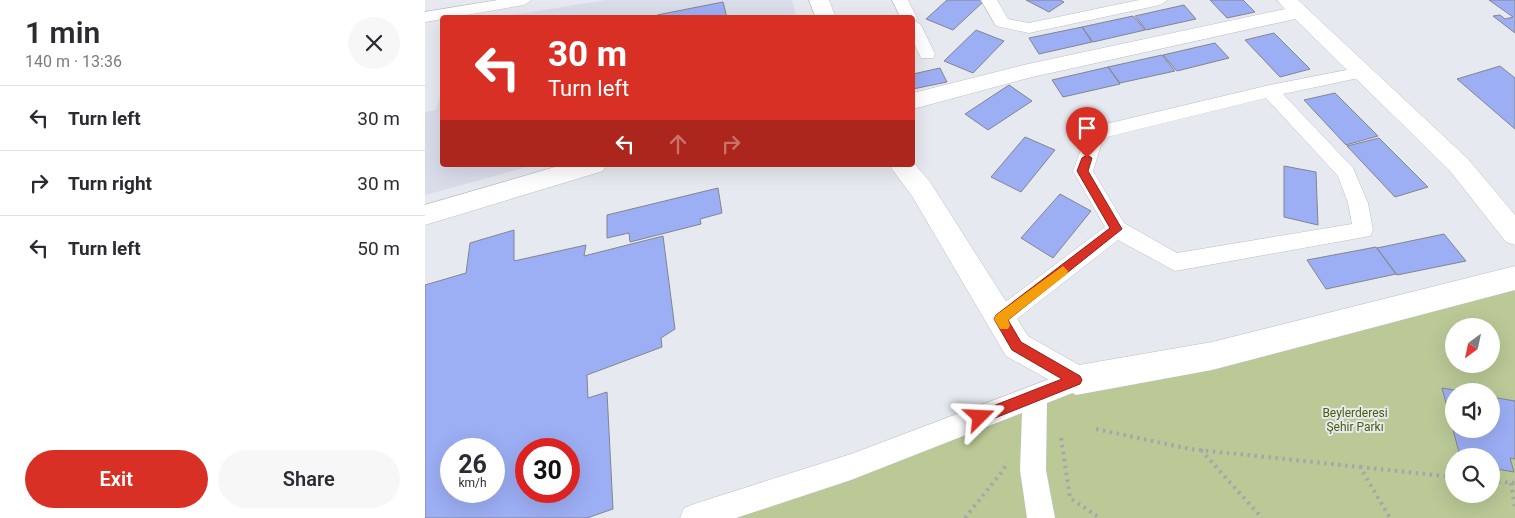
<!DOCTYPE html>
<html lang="en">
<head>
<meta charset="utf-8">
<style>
  :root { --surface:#fff; --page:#f7f7f7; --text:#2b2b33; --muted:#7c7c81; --line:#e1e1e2; --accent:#d93025 }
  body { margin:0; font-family:Roboto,sans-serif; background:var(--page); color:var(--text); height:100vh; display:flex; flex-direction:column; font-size:19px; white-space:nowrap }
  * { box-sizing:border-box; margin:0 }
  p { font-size:16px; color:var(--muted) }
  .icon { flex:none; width:28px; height:28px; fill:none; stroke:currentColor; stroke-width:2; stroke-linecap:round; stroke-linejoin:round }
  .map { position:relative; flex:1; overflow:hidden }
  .details { display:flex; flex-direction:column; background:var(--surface); width:425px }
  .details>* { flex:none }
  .top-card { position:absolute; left:15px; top:15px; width:475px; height:152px; border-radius:5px; box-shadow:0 5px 20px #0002; background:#d93025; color:#fff; overflow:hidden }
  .needle { width:32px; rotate:213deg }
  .buttons { position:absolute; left:1020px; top:318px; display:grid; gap:10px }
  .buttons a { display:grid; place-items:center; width:55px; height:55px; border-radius:50%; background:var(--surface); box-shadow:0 5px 20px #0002; font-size:25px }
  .speed { position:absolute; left:15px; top:438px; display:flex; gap:10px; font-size:25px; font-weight:700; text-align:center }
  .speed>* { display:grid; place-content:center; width:65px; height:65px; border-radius:50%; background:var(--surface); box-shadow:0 5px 20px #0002; line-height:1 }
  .speed small { font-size:12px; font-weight:400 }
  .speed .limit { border:8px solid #d22; background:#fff; color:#111 }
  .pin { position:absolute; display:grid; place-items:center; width:42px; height:42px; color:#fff; margin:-51px -21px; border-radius:50% 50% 50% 0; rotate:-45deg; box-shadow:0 0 5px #0007 }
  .pin .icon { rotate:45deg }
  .me { position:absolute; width:55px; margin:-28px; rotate:69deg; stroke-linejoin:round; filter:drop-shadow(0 0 4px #0008) }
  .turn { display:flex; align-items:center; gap:18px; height:105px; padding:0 25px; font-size:22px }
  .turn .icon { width:65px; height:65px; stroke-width:2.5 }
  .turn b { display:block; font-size:35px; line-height:42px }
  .lanes { display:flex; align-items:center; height:48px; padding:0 25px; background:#0003; justify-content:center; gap:25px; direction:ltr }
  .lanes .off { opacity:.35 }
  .round { display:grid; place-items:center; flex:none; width:52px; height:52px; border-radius:26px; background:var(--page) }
  .overview { display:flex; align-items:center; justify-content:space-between; height:85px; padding:0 25px }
  h1 { font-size:30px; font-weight:600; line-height:38px }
  .cta { display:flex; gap:10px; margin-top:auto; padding:10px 25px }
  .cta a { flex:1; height:58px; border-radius:30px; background:var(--accent); color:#fff; font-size:20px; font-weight:600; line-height:58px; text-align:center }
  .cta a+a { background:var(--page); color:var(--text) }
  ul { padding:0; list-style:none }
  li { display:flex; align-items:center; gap:15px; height:65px; padding:0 25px; border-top:1px solid var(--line) }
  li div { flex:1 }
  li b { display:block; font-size:19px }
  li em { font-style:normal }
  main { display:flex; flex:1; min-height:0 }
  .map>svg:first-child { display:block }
  .built { fill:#d9ddea }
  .green { fill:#bac996; fill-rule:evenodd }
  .building { fill:#9caef4; stroke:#84858b; fill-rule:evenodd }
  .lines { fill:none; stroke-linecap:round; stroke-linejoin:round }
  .street-casing { stroke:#bcbec4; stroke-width:1 }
  .secondary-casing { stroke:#bcbec4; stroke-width:1 }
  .path { stroke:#a5a6ac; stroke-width:4; stroke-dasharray:2.5 4.5; stroke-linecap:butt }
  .street { fill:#fff; fill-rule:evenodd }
  .secondary { fill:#fff; fill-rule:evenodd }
  .route { fill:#d93025; stroke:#8d1f18 }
  .slow { fill:#f59e0b }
  .labels { text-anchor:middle; stroke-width:4; stroke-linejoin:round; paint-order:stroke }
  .park-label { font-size:12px; fill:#4c5d06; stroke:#e7e9f0 }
</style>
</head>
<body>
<main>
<section class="details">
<div class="overview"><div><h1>1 min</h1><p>140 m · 13:36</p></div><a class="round"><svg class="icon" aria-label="close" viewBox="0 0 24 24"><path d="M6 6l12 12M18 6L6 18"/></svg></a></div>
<ul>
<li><svg class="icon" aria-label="left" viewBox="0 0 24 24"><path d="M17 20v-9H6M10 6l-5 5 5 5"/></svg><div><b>Turn left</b></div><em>30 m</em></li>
<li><svg class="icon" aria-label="right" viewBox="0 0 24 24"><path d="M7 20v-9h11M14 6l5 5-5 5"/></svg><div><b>Turn right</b></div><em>30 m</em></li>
<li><svg class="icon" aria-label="left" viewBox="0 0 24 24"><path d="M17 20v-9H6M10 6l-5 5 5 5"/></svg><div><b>Turn left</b></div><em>50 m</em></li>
</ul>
<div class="cta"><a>Exit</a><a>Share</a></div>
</section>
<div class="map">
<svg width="1090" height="518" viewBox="0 0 1090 518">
  <rect width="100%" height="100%" fill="#e7e9f0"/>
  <path class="built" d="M181 0H367L371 17 69 18Z
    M17 89 18 165H110L0 195V112L11 110Z"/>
  <path class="green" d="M1090 278V518H269L651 380ZM1029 326H1066V364H1029ZM1029 391H1066V429H1029ZM1029 456H1066V494H1029Z"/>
  <path class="building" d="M522 0H557L559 1 528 30 501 19Z
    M601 0H635L639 2 624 12Z
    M785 0H818L830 12 802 18Z
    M1064 0H1090V33L1068 16 1075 15 1080 19 1088 17Z
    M298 2 302 18H233L232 15Z
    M759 5 771 19 721 30 710 16Z
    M708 16 720 30 668 42 657 27Z
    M657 27 667 42 614 54 604 38Z
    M551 30 579 41 548 73 519 61Z
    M849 33 885 69 855 77 820 40Z
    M790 43 804 58 752 71 738 55Z
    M737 55 750 71 695 83 683 67Z
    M1075 66 1090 78V129L1032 79Z
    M683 67 695 84 638 97 627 80Z
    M515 68 522 82 488 89V74Z
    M584 85 607 101 563 130 540 114Z
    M910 93 953 136 921 145 879 100Z
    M600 137 630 150 596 192 566 177Z
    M954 138 1003 187 970 197 922 146Z
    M859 166 891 172 893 225 859 217Z
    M293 188 297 213 275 219 276 224 205 242 204 233 182 238V215Z
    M635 194 666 211 628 258 596 238Z
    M89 230V261L161 245 159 256 238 236 250 329 236 338 237 347 162 375 163 398 182 392 188 509 162 518H0V285L41 273 45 243ZM26 449H69V491H26ZM101 449H144V491H101Z
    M1019 234 1041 261 972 275 952 248Z
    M951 247 971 274 901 289 882 260Z
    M1017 388 1035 391H1029V429H1066V397L1090 401V459L1085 458 1089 472 1066 468V456H1035Z"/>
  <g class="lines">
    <defs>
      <path id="street" d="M73 0H107L99 5 0 22V12Z
        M467 0H483L492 18 490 21 496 25 510 54 508 58H496L488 41V18H476Z
        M556 0H572L583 19 604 23 714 0H743L735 5 604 33 571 26Z
        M937 67 943 68 945 72 943 76 858 94 928 168 943 203 948 230 945 236 750 271 693 240 583 326 575 329 567 326 564 319 567 312 680 227 648 171 664 128 845 85ZM841 98 913 176 923 203 927 224 752 253 699 223 668 171 678 138Z
        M651 369 660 372 663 380 660 388 622 403 621 470 630 518H602L595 470 597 413 426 480 311 518H255L259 508 269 504 426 454Z"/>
      <path id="secondary" d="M384 0H404L411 18H391Z
        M852 0H873L1043 159 1090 215V245L1081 242 1025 171 870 19 603 78 488 109V93L603 64 860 9Z
        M488 162 505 182 603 336 654 365 787 342 1090 266V290L787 370 651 395 581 356 487 196 464 165H488Z
        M137 165H181L178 171 0 225V205Z"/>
    </defs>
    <use href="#street" class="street-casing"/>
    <use href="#secondary" class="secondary-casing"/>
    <path class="path" d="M671 429 765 449 935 467 965 518
      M636 438 645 498 675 518
      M776 450 837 518
      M935 467 1029 477
      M1066 481 1090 483
      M1086 483 1090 508
      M540 518 579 469 582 462"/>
    <use href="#street" class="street"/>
    <use href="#secondary" class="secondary"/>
  </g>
  <path class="route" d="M662 155 667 158 663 171 697 229 583 320 596 342 655 376 657 380 655 384 555 424 550 422 548 417 550 413 637 379 587 350 569 319 571 315 685 228 652 171 657 158Z"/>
  <path class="slow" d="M638 266 643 271 642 274 583 320 585 325 583 329H575L569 319 571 315Z"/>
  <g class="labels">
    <g class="park-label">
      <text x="930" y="417">Beylerderesi<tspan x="930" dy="14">Şehir Parkı</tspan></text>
    </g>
  </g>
</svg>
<div class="buttons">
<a><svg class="needle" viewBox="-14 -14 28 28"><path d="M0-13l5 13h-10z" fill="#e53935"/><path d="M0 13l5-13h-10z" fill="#7c7c81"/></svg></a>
<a><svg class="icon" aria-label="sound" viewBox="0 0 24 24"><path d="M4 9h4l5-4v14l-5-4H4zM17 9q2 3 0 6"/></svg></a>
<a><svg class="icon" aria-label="search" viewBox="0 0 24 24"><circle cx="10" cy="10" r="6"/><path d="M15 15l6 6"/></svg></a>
</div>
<div class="speed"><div>26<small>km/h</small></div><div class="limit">30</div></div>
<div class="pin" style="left:662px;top:158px;background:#d93025"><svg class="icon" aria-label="arrive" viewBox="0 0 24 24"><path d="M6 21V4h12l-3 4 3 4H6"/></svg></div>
<svg class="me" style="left:555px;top:417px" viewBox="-20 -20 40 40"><path d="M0-17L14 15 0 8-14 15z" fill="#d93025" stroke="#fff" stroke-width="4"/></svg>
<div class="top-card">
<div class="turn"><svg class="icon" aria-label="left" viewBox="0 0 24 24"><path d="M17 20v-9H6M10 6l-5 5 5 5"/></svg><div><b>30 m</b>Turn left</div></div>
<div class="lanes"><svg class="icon" aria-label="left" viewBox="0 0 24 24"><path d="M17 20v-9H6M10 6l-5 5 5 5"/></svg><svg class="icon off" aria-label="ahead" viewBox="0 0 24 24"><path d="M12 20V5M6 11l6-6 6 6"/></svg><svg class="icon off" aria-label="right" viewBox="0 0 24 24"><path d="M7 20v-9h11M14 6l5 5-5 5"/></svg></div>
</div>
</div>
</main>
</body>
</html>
